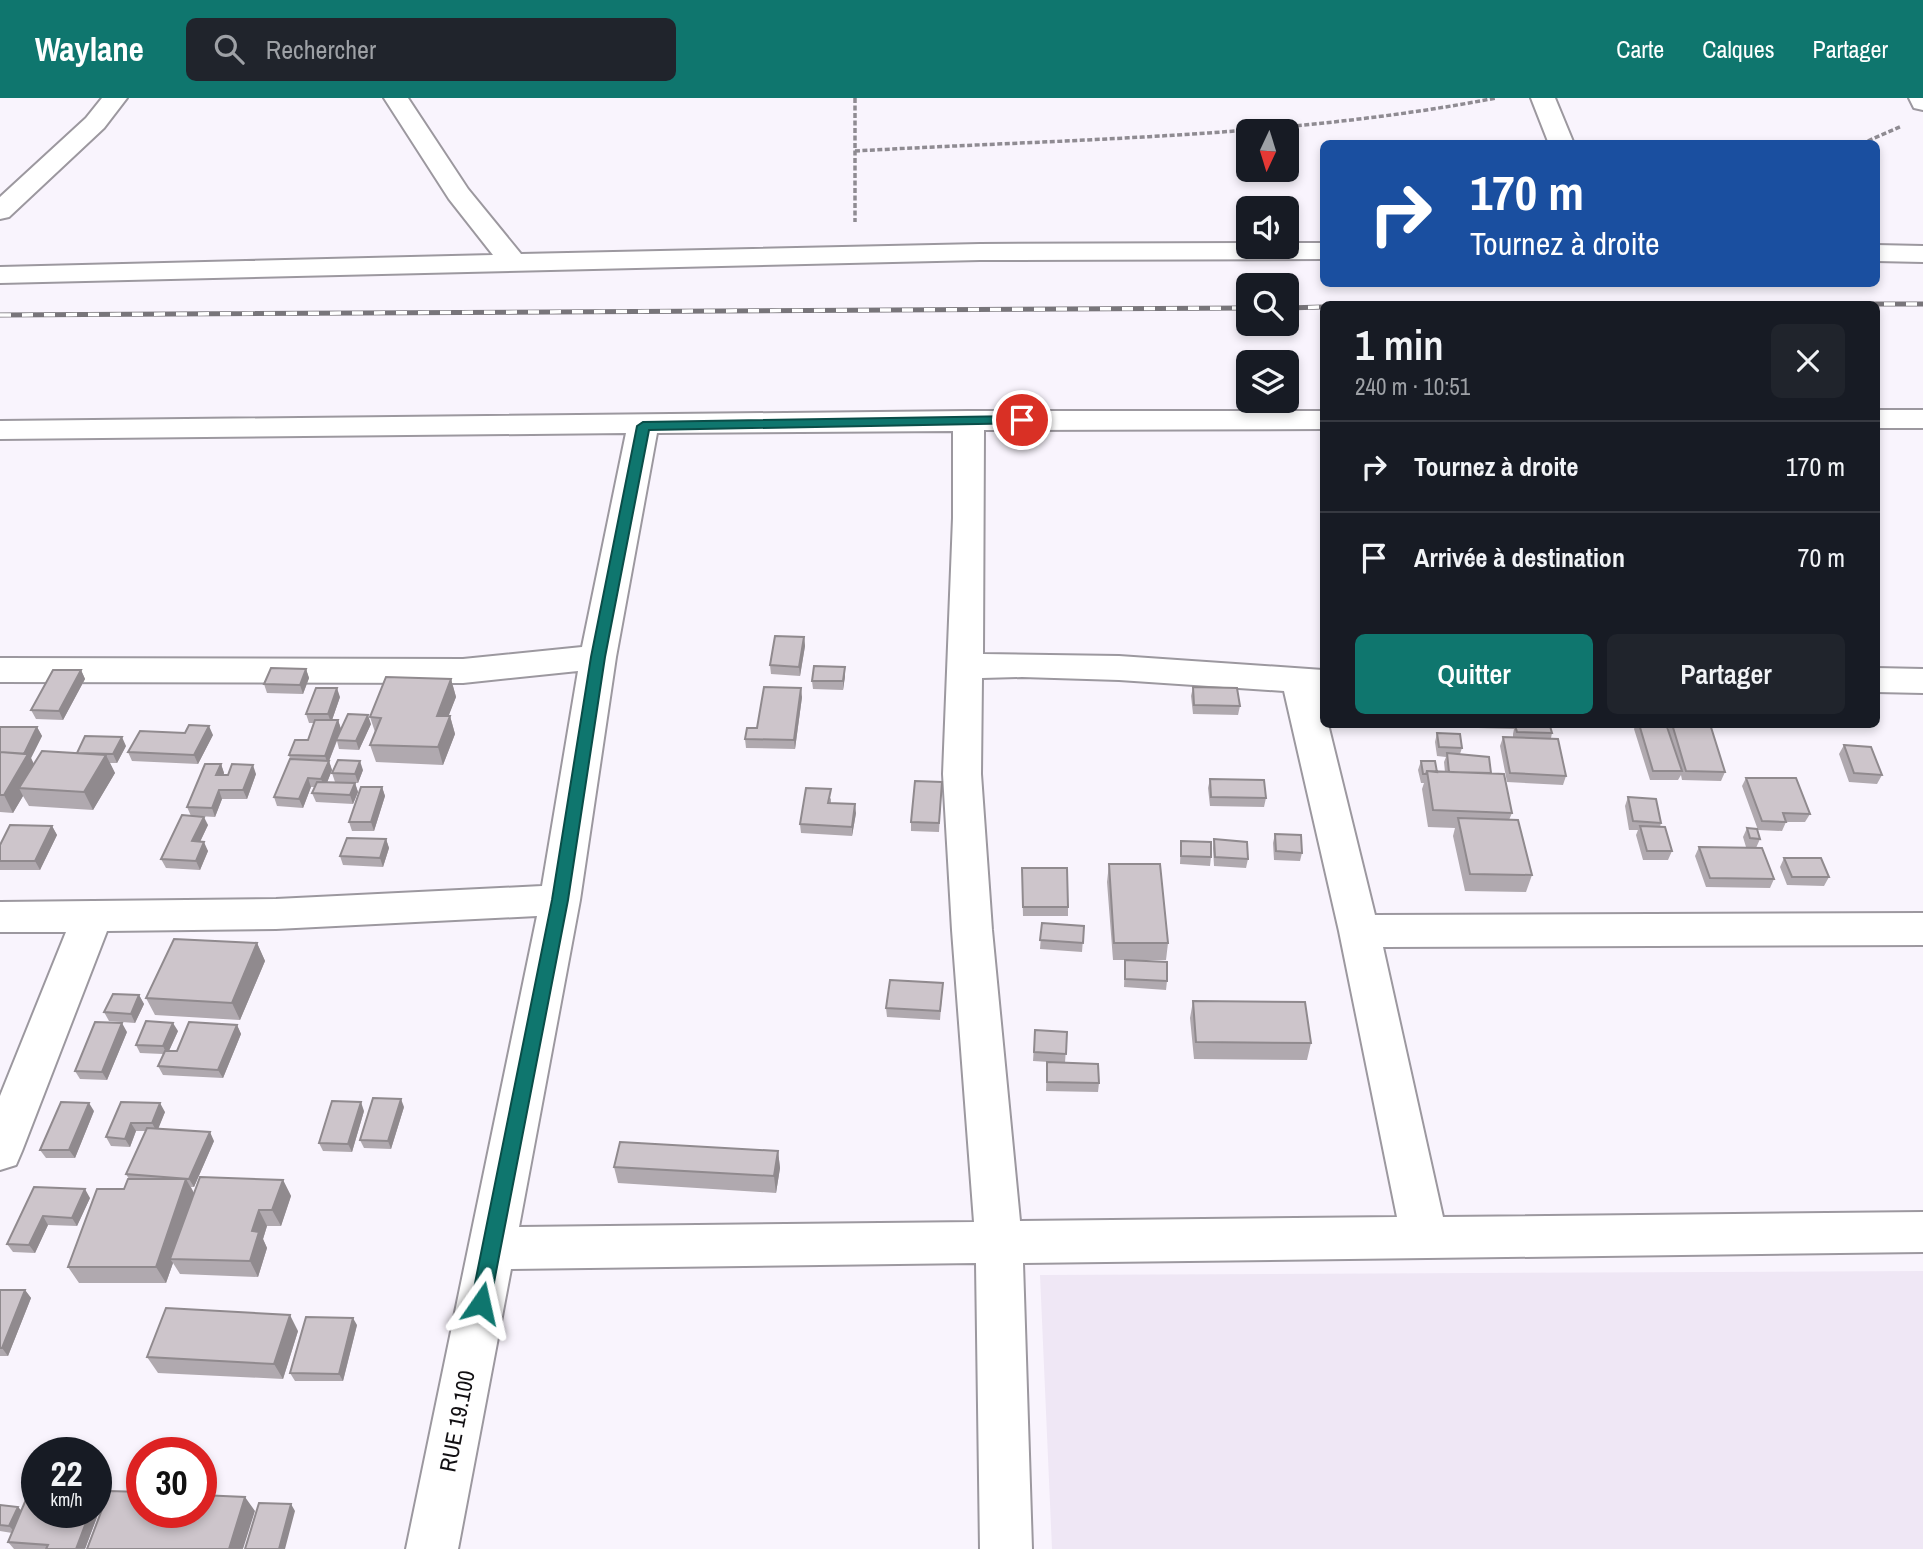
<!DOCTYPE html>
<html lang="fr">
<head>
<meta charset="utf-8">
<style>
  :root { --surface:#171b24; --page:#20242c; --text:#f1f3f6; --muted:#9ea1a6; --line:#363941; --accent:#0f766e }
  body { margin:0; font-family:"Archivo Narrow",sans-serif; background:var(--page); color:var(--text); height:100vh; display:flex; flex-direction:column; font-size:26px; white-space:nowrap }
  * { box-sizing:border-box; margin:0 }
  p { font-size:23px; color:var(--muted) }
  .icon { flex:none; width:38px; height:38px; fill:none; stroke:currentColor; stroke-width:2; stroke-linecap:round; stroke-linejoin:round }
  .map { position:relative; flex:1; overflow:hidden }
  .details { position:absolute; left:1320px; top:203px; width:560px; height:427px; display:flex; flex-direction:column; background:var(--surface); border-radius:10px; box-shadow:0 4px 10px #0003 }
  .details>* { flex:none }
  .guide { position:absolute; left:1320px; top:42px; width:560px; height:147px; border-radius:10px; box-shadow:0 4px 10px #0003; background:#1a4fa0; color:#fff; overflow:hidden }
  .needle { width:46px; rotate:184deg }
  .buttons { position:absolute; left:1236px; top:21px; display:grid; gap:14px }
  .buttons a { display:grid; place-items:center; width:63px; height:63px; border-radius:10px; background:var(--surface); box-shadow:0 4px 10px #0003; font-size:35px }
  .speed { position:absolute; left:21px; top:1339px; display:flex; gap:14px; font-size:35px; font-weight:700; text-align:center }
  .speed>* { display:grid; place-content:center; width:91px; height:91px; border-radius:50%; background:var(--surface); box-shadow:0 4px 10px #0003; line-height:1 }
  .speed small { font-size:18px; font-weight:400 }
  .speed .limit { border:10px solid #d22; background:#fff; color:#111 }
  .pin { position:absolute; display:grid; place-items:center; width:60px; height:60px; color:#fff; margin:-30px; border:4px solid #fff; border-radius:50%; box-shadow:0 2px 7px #0007 }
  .me { position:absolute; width:77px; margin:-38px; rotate:11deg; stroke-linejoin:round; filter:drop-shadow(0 0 5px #0008) }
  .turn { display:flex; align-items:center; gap:24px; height:147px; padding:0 35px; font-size:32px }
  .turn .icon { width:91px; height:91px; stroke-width:2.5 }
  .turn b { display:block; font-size:49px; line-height:60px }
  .round { display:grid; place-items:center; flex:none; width:74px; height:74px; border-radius:10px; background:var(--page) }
  .summary { display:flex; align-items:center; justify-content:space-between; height:119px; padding:0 35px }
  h1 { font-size:42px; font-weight:600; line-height:52px }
  .button { display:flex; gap:14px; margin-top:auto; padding:14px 35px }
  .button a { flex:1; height:80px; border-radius:10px; background:var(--accent); color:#fff; font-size:28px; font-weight:600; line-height:80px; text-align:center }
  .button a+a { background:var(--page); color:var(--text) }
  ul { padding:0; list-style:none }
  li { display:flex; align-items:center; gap:21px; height:91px; padding:0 35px; border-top:2px solid var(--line) }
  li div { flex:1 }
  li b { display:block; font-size:26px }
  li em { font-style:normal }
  header { display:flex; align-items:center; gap:42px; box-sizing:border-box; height:98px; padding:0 35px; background:var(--accent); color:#fff }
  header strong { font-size:33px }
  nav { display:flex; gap:38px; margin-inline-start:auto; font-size:24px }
  .search { width:490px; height:63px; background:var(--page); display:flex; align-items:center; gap:18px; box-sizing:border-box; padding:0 24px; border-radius:10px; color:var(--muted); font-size:26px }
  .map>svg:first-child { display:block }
  .built { fill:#efe7f5 }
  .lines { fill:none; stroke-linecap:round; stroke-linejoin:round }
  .minor-casing { stroke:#9c989f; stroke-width:4 }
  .path { stroke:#8f8b92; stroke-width:3.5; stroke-dasharray:5 2.5; stroke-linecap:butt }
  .minor { fill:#fff; fill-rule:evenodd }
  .rail-casing { stroke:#78757a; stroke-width:5 }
  .rail { stroke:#fff; stroke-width:3.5; stroke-dasharray:11; stroke-linecap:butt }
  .wall { fill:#b0a9af }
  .shaded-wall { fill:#908a8e }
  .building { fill:#cdc5cb; stroke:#908a8e; stroke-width:2 }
  .route { fill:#0f766e; stroke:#0a4d48; stroke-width:2 }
  .labels { text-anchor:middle; stroke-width:5; stroke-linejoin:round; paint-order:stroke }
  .street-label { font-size:23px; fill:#121013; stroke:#fff }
</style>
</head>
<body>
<header>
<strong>Waylane</strong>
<div class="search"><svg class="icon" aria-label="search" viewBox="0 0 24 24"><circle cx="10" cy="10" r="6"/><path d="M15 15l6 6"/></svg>Rechercher</div>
<nav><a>Carte</a><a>Calques</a><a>Partager</a></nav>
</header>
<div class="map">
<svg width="1923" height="1451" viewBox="0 0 1923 1451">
  <rect width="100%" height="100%" fill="#f9f4fd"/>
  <path class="built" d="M1923 1173V1451H1052L1040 1177Z"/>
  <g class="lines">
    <defs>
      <path id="minor" d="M102 0H127L104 30 9 119 0 121V99L86 20Z
        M384 0H408L468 91 521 156 980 146 1248 145V149H1286V145H1323V161L980 162 0 185V169L493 157 449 101Z
        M1531 0H1555L1574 46H1549Z
        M1909 0H1923V12L1914 10Z
        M1876 147 1923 148V164L1876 163Z
        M1876 312H1923V330H1876Z
        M968 313H1323V331L984 332 983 556 1119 558 1323 572V596H1321L1323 626H1328L1375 817 1923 815V847L1383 849 1443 1119 1923 1114V1154L1023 1165 1032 1451H980L976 1165 511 1171 458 1451H406L537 818 276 831 107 833 22 1053 16 1067 0 1072V998L66 834H0V804L276 801 542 788 578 573 463 585 0 584V560L463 561 582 549 626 335 0 341V323ZM953 333V420L943 676 952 832 974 1124 519 1129 580 802 616 559 657 335ZM1022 579 1119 582 1284 593 1339 833 1397 1119 1020 1123 992 832 981 676 982 580Z
        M1876 570 1923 571V595L1876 594Z"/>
    </defs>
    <use href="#minor" class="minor-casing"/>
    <path class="path" d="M855 0V124
      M1861 46 1902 28
      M855 53C1067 41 1288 40 1496 0"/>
    <use href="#minor" class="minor"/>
    <defs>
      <path id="rail" d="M1840 206H1923
        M1286 210 1323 209
        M0 217 1248 210"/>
    </defs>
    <use href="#rail" class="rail-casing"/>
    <use href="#rail" class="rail"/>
  </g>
  <path class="wall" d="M804 539 805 548 800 578 771 576 770 567Z
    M845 569V578L843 592 813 591 812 583Z
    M306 571 309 580 303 596 267 595 264 586Z
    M81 572 85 581 63 622 36 621 31 612Z
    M451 581 456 599 448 618H450L455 636 443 667 376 664 370 647 375 634 370 619Z
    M1193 589 1240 608 1238 617 1193 616 1191 598Z
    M340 599 332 622H338L341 631 371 626 359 652 339 651 337 643 329 663 332 672 327 684 355 685 358 694 353 706 316 704 312 695 315 689H311L303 710 277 708 274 699 290 661 289 657 308 642 314 625H309L306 616Z
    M802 599 795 651 746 650 745 641 757 630Z
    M1477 626H1541V628L1552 635 1551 640 1566 678 1563 687 1507 684 1500 648 1503 639H1513V636L1514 631 1478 630Z
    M1636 626H1666L1668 632 1670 626H1710L1725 674 1721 683 1682 682 1681 677 1678 682H1650L1634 631Z
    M0 629H37L42 638 31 660 34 666 77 655 126 648 117 665H110L115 675 93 712 29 708 23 698 13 715 0 714Z
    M185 635 213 637 198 666 132 663 128 654Z
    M1437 635 1462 650 1460 656 1491 675 1512 715 1509 722 1532 777 1526 794 1465 793 1453 738 1455 730 1428 729 1422 691 1424 685H1421L1418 672 1421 663 1437 674H1445L1444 664 1446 659 1437 658 1435 644Z
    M1844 647 1882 677 1877 686 1849 684 1839 656Z
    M221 666 224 675V677L256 676 247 701H222L215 719 198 718 208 727 200 744 208 753 200 772 166 770 161 761 191 718 187 709Z
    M363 672 358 685 335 684 332 675Z
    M1746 680 1810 716 1805 724H1786L1782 733 1758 732 1742 688Z
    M1210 681 1266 700 1264 709 1210 708 1208 690Z
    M942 684 939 734 911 733V724Z
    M382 689 385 698 374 733H352L349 724Z
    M1628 699 1661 725 1660 729 1672 753 1668 762H1643L1636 737 1638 732H1629L1625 708Z
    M831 700V705L856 715 852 738 801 735 800 726Z
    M52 728 57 737 40 772H0V747Z
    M1747 730 1760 741 1756 750 1746 749 1743 739Z
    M1275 736 1302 755 1300 763 1274 762 1273 745Z
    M386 741 389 750 383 769 343 767 340 758Z
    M1214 741 1248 761 1246 770 1214 768 1213 750Z
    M1181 743 1211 759 1210 768 1180 766Z
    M1699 749 1774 781 1770 790 1706 789 1695 758Z
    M1784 760 1829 779 1824 788 1787 787 1780 769Z
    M1109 766 1168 845 1166 862H1131L1167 883 1166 892 1124 889 1125 862H1113L1107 784Z
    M1022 779 1068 809V818H1023Z
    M1042 825 1084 828 1082 854 1040 851Z
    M257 845 265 863 240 922 155 917 146 900Z
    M943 885 940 922 887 919 886 910Z
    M139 897 144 906 135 925 109 923 104 914Z
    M1193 903 1311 945 1307 962 1194 961 1190 920Z
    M237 927 241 936 223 980 163 977 158 968 163 956 140 955 136 947 178 933 169 953H177Z
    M1035 932 1067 934 1065 965 1033 963Z
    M127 934 107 982 80 981 75 973Z
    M1047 964 1099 985 1098 994 1046 993Z
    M121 1004 165 1014 158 1030 214 1043 194 1089H191L194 1095 283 1082 291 1098 281 1128H267L263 1141 267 1150 258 1179 180 1176 173 1165 166 1185H79L68 1169 124 1091 129 1081 126 1076 146 1033H136L130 1049 111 1048 106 1039Z
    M404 1009 391 1051 364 1050 360 1042Z
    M94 1013 75 1060H46L40 1052Z
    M364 1013 352 1054 323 1053 319 1045Z
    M778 1053 780 1070 776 1095 618 1085 614 1069Z
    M34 1089 90 1100 77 1128 48 1127 35 1155 13 1154 7 1146Z
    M0 1192H25L31 1200 8 1258H0Z
    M357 1227 343 1283H295L290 1275Z
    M298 1233 283 1281 158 1275 147 1259Z
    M96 1406 100 1411 85 1451H14L8 1444 12 1435 0 1433V1407L18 1409 21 1412 96 1414Z"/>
  <path class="shaded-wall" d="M804 539 805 548 800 578 799 569Z
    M845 569V578L843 592V583Z
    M306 571 309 580 303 596 300 587Z
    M81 572 85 581 63 622 59 613Z
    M451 581 456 599 442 635 437 618Z
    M337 590 340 599 331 625 328 616Z
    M801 590 802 599 795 651 794 642Z
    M368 617 371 626 359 652 356 643Z
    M450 618 455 636 443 667 438 649Z
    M338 622 341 631 329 663 332 672 325 690 321 681 328 667 325 658Z
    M209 628 213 637 198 666 194 657Z
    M37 629 42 638 31 660 37 673 19 690 23 698 13 715 4 697Z
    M122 639 126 648 117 665 113 656Z
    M106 657 115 675 93 712 84 694Z
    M360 663 363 672 358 685 355 676Z
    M221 666 224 675 220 686 216 677Z
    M253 667 256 676 247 701 243 692Z
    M308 680 311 689 303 710 299 701Z
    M355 685 358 694 353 706 350 697Z
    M382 689 385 698 374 733 371 724Z
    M219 692 222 701 215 719 212 710Z
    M855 706 856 715 852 738V729Z
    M204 719 208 727 196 752 192 743Z
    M52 728 57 737 40 772 35 763Z
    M386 741 389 750 383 769 380 760Z
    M204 744 208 753 200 772 196 763Z
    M257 845 265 863 240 922 232 905Z
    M139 897 144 906 135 925 131 916Z
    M122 925 127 934 107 982 102 974Z
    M173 925 178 933 167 957 163 948Z
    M237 927 241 936 223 980 218 972Z
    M401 1001 404 1009 391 1051 388 1043Z
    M361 1004 364 1013 352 1054 348 1046Z
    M89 1005 94 1013 75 1060 69 1052Z
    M160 1005 165 1014 157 1034 152 1025Z
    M131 1025 136 1033 130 1049 125 1041Z
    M210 1034 214 1043 194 1089 189 1081Z
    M778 1053 780 1070 776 1095 774 1078Z
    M186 1081 195 1097 170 1161 173 1165 166 1185 156 1169Z
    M283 1082 291 1098 281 1128 272 1112Z
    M85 1091 90 1100 77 1128 72 1120Z
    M259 1112 267 1128 263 1141 267 1150 258 1179 250 1163 252 1133Z
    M43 1118 48 1127 35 1155 29 1147Z
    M25 1192 31 1200 8 1258 2 1250Z
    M290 1217 298 1233 283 1281 274 1266Z
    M353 1220 357 1227 343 1283 339 1276Z
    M245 1399 255 1413 243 1451H229Z
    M96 1406 100 1411 85 1451H76L90 1414H96Z
    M291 1406 295 1413 285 1451H279Z
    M18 1409 24 1416 16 1435 9 1428Z"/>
  <path class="building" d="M775 538 804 539 799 569 770 567Z
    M814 568 845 569 843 583H812Z
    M271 570 306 571 300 587 264 586Z
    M53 572H81L59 613 31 612Z
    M386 579 451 581 437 618H450L438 649 370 647 381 620 370 619Z
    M764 589 801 590 794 642 745 641 747 630H757Z
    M1193 589 1237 590 1240 608 1194 607Z
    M316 590H337L328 616H306Z
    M348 616 368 617 356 643 336 642Z
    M315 622H338L325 658 289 657 295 642H308Z
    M1639 626H1666L1682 673H1653Z
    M1672 626H1710L1725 674 1686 673Z
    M189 627 209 628 194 657 128 654 140 633 185 635Z
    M1515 627 1550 628 1552 635 1517 634Z
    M0 629H37L24 656 0 654Z
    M1437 635 1460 636 1462 650 1439 649Z
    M85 638 122 639 113 656 77 655Z
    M1503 639 1558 641 1566 678 1510 675Z
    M1844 647 1871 649 1882 677 1854 675Z
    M42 653 106 657 84 694 19 690Z
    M0 654 28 656 4 697H0Z
    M1447 655 1489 659 1491 675 1449 674Z
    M290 661 329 663 321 681 308 680 299 701 274 699Z
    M338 662 360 663 355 676 332 675Z
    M1421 663H1435L1437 674 1427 673 1426 676H1423Z
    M205 666H221L216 677H228L232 666 253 667 243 692H219L212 710 187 709Z
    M1427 673 1504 676 1512 715 1433 712Z
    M1746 680H1796L1810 716 1783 715 1786 724 1762 723Z
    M1210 681 1264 682 1266 700 1211 699Z
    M915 683 942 684 939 725 911 724Z
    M317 684 355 685 350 697 312 695Z
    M361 689H382L371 724H349Z
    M806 690 831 691 828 705 855 706 852 729 800 726Z
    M1628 699 1656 701 1661 725 1633 723Z
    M182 717 204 719 192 743 204 744 196 763 161 761Z
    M1458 720 1518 722 1532 777 1470 776Z
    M10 727 52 728 35 763H0V747Z
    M1640 728 1665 729 1672 753H1647Z
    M1747 730 1757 731 1760 741 1750 740Z
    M1275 736 1301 737 1302 755 1276 753Z
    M347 740 386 741 380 760 340 758Z
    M1214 741 1247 744 1248 761 1215 759Z
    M1181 743 1211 744V759L1181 758Z
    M1699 749 1762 750 1774 781 1710 780Z
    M1784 760H1821L1829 779H1792Z
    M1109 766H1160L1168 845H1114Z
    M1022 770H1067L1068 809H1023Z
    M1042 825 1084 828 1083 845 1040 842Z
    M174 841 257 845 232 905 146 900Z
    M1125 862 1167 864V883L1125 881Z
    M890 882 943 885 940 913 886 910Z
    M113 896 139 897 131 916 104 914Z
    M1193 903 1305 904 1311 945 1196 944Z
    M146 923 173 925 163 948 136 947Z
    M95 924 122 925 102 974 75 973Z
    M189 924 237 927 218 972 158 968 165 953H177Z
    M1035 932 1067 934 1066 956 1034 954Z
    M1047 964 1098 966 1099 985 1047 984Z
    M373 1000 401 1001 388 1043 360 1042Z
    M332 1003 361 1004 348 1046 319 1045Z
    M61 1004 89 1005 69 1052H40Z
    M121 1004 160 1005 152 1025H131L125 1041 106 1039Z
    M147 1030 210 1034 189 1081 126 1076Z
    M620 1044 778 1053 774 1078 614 1069Z
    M200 1079 283 1082 272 1112H259L252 1133 259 1134 250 1163 170 1161Z
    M128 1081H186L156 1169H68L97 1091H124Z
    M34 1089 85 1091 72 1120 43 1118 29 1147 7 1146Z
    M0 1192H25L2 1250H0Z
    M166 1210 290 1217 274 1266 147 1259Z
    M306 1219 353 1220 339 1276 290 1275Z
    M109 1393 142 1394V1414H201V1397L245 1399 229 1451H87Z
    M27 1399H37V1414H90L76 1451H46L48 1447 8 1444Z
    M259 1405 291 1406 279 1451H245Z
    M0 1407 18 1409 9 1428 0 1427Z"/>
  <path class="route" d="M1022 318 1027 319V325L649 332 605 559 568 802 490 1205 488 1211 481 1214 474 1211 471 1205 552 802 591 559 637 328 643 324Z"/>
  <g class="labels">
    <g class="street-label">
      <text transform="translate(457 1323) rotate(-79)" y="8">RUE 19.100</text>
    </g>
  </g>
</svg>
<div class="buttons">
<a><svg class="needle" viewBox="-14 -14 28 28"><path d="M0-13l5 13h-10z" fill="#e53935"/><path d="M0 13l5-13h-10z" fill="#9ea1a6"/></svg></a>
<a><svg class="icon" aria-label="sound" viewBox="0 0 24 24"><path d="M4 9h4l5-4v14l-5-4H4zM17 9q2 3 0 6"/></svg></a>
<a><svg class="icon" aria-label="search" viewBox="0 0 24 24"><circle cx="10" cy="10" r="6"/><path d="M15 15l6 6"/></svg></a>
<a><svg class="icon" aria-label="layers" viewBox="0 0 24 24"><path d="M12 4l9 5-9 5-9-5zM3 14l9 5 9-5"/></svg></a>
</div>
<div class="speed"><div>22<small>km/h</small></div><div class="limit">30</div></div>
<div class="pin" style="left:1022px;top:322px;background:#d93025"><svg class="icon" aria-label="arrive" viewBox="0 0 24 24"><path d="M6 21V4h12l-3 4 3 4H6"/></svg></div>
<svg class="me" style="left:481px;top:1205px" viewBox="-20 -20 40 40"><path d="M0-17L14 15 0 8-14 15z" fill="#0f766e" stroke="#fff" stroke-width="4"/></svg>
<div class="guide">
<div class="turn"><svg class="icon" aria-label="right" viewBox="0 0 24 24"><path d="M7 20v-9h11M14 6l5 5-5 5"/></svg><div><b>170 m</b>Tournez à droite</div></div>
</div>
<section class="details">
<div class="summary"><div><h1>1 min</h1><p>240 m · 10:51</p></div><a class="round"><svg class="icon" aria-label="close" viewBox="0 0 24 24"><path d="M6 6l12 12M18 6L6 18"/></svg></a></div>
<ul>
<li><svg class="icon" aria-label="right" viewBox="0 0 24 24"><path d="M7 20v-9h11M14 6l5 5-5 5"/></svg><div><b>Tournez à droite</b></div><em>170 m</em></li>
<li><svg class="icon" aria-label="arrive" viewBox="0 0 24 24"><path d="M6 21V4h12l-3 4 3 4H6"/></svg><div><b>Arrivée à destination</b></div><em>70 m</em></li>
</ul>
<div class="button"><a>Quitter</a><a>Partager</a></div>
</section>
</div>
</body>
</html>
